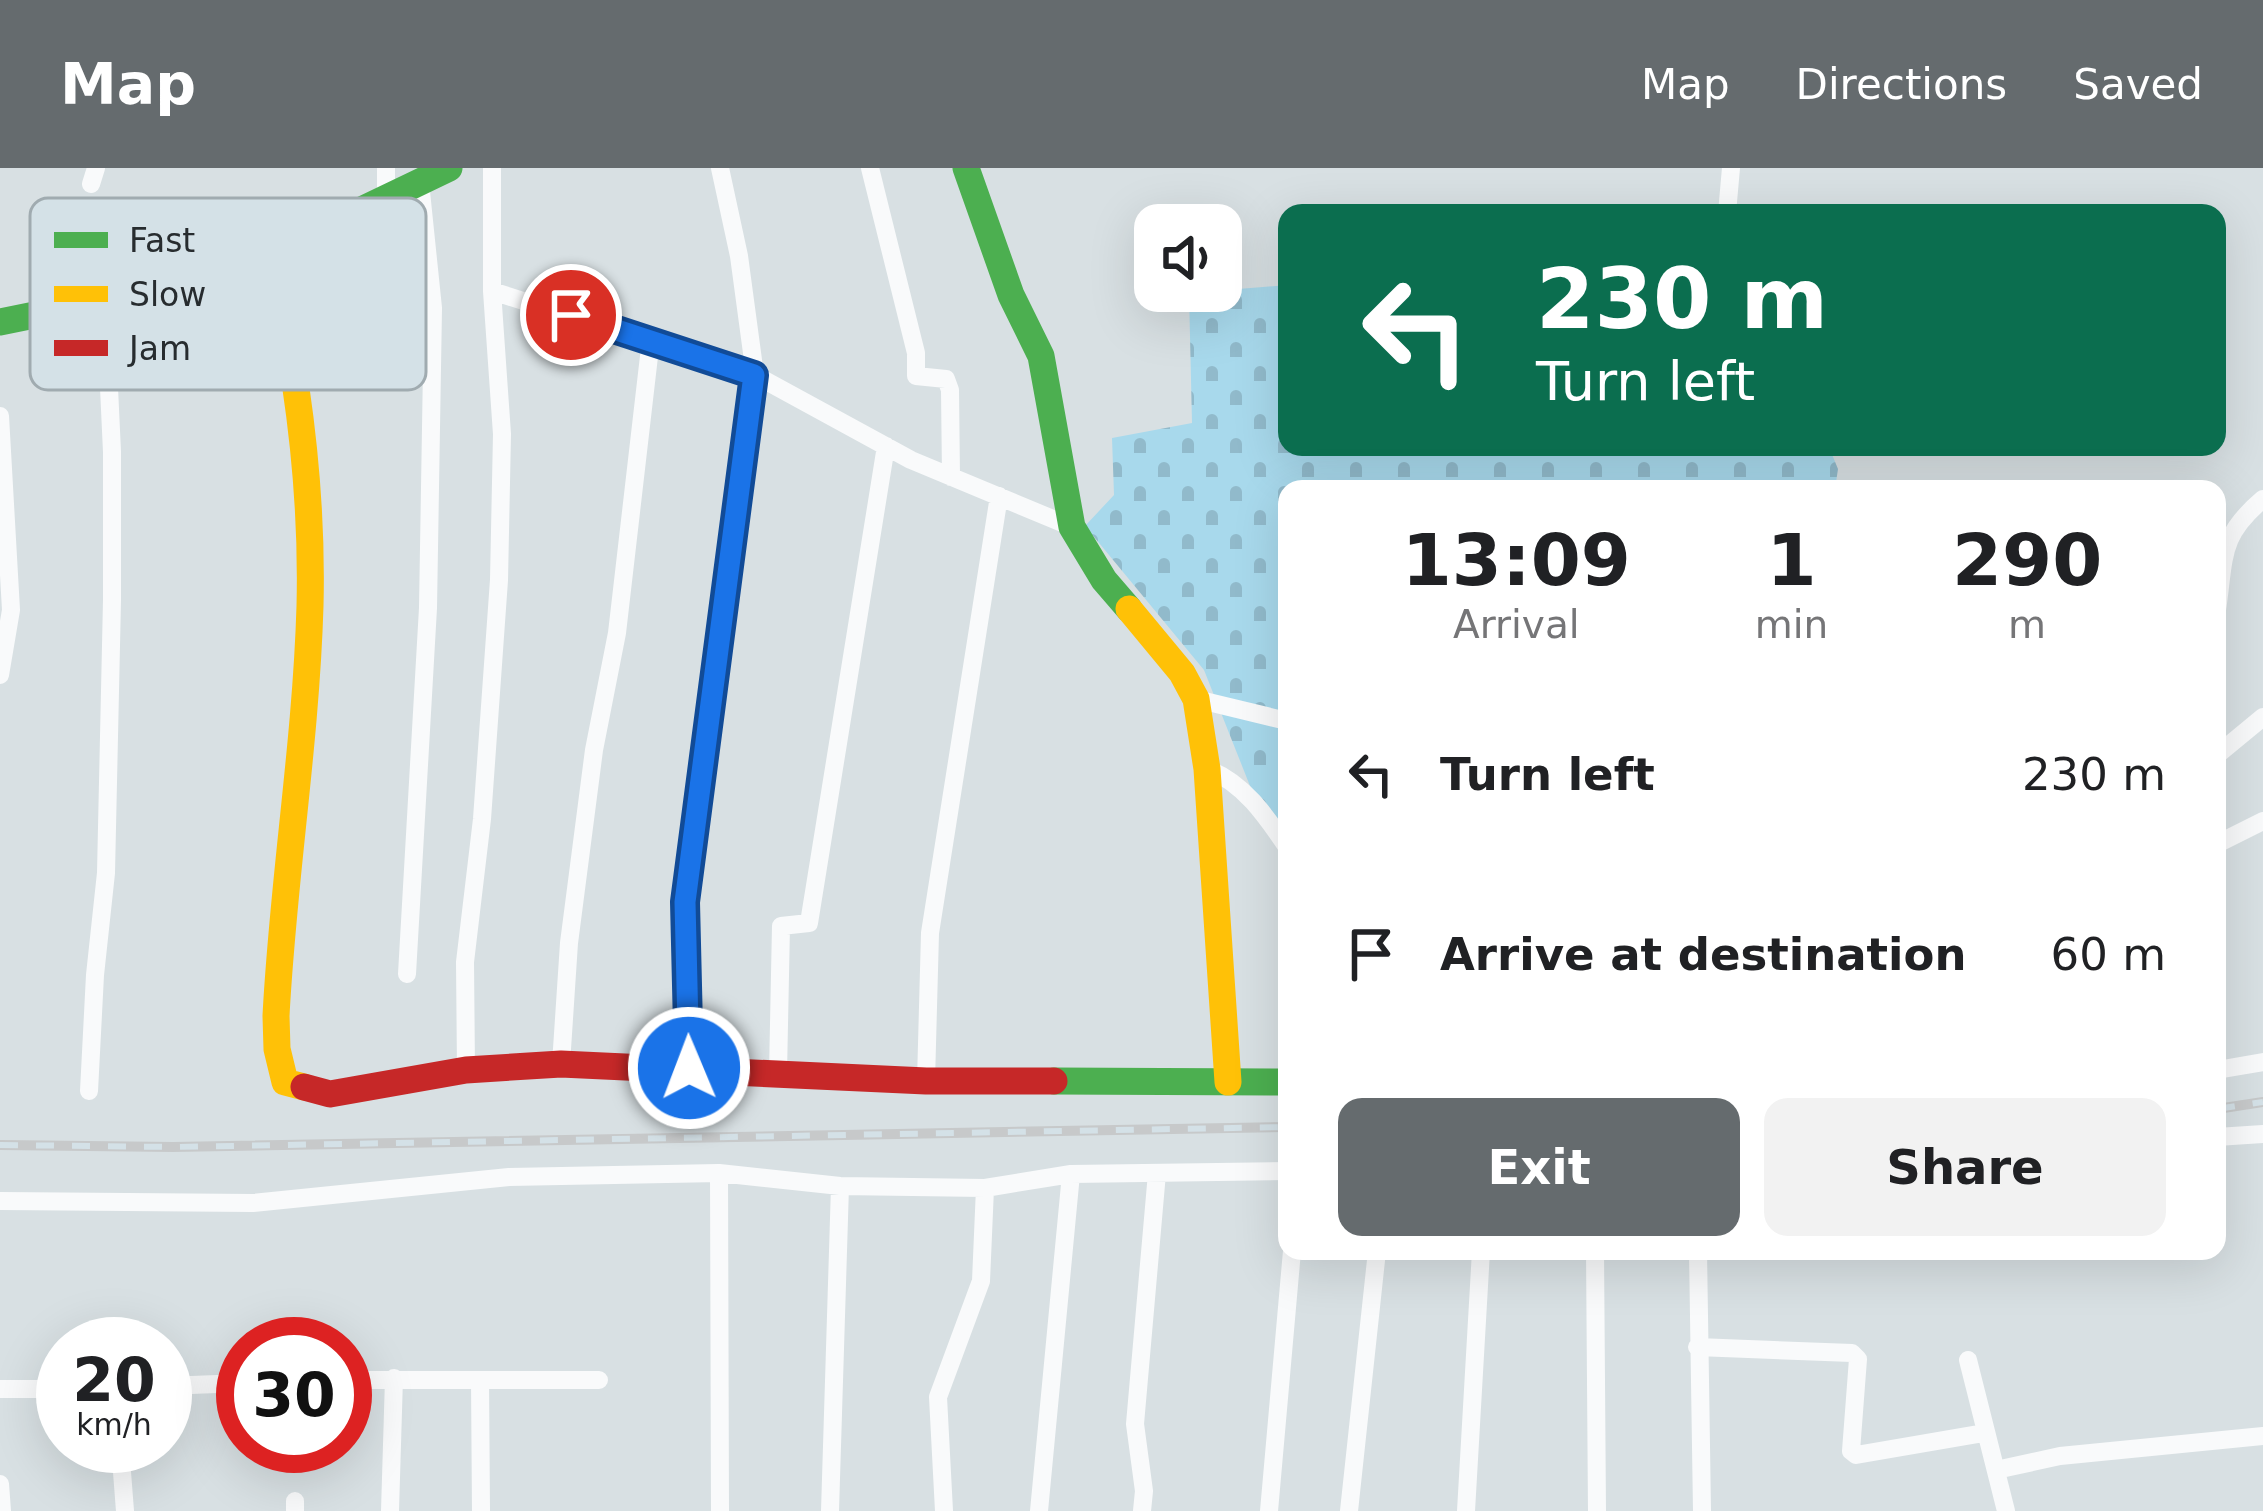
<!DOCTYPE html>
<html lang="en">
<head>
<meta charset="utf-8">
<style>
  :root { --surface:#fff; --page:#f2f2f2; --text:#202124; --muted:#757577; --accent:#656b6e }
  body { margin:0; font-family:"DejaVu Sans",sans-serif; background:var(--page); color:var(--text); height:100vh; display:flex; flex-direction:column; font-size:45px; white-space:nowrap }
  * { box-sizing:border-box; margin:0 }
  p { font-size:39px; color:var(--muted) }
  .icon { flex:none; width:66px; height:66px; fill:none; stroke:currentColor; stroke-width:2; stroke-linecap:round; stroke-linejoin:round }
  .map { position:relative; flex:1; overflow:hidden }
  .drawer { position:absolute; left:1278px; top:312px; width:948px; height:780px; display:flex; flex-direction:column; background:var(--surface); border-radius:24px; box-shadow:0 12px 48px #0002 }
  .drawer>* { flex:none }
  .banner { position:absolute; left:1278px; top:36px; width:948px; height:252px; border-radius:24px; box-shadow:0 12px 48px #0002; background:#0b6e4f; color:#fff; overflow:hidden }
  .tools { position:absolute; left:1134px; top:36px; display:grid; gap:24px }
  .tools a { display:grid; place-items:center; width:108px; height:108px; border-radius:24px; background:var(--surface); box-shadow:0 12px 48px #0002; font-size:60px }
  .speed { position:absolute; left:36px; top:1149px; display:flex; gap:24px; font-size:60px; font-weight:700; text-align:center }
  .speed>* { display:grid; place-content:center; width:156px; height:156px; border-radius:50%; background:var(--surface); box-shadow:0 12px 48px #0002; line-height:1 }
  .speed small { font-size:30px; font-weight:400 }
  .speed .limit { border:18px solid #d22; background:#fff; color:#111 }
  .pin { position:absolute; display:grid; place-items:center; width:102px; height:102px; color:#fff; margin:-51px; border:6px solid #fff; border-radius:50%; box-shadow:0 3px 12px #0007 }
  .me { position:absolute; width:132px; margin:-66px; rotate:359deg; stroke-linejoin:round; filter:drop-shadow(0 0 9px #0008) }
  .turn { display:flex; align-items:center; gap:42px; height:252px; padding:0 60px; font-size:54px }
  .turn .icon { width:156px; height:156px; stroke-width:2.5 }
  .turn b { display:block; font-size:84px; line-height:102px }
  .eta { display:flex; justify-content:space-evenly; align-items:center; height:204px; text-align:center }
  .eta b { font-size:72px; font-weight:700; line-height:84px }
  .cta { display:flex; gap:24px; margin-top:auto; padding:24px 60px }
  .cta a { flex:1; height:138px; border-radius:24px; background:var(--accent); color:#fff; font-size:48px; font-weight:700; line-height:138px; text-align:center }
  .cta a+a { background:var(--page); color:var(--text) }
  ul { padding:0; list-style:none }
  li { display:flex; align-items:center; gap:36px; height:180px; padding:0 60px }
  li div { flex:1 }
  li b { display:block; font-size:45px }
  li em { font-style:normal }
  header { display:flex; align-items:center; gap:72px; box-sizing:border-box; height:168px; padding:0 60px; background:var(--accent); color:#fff }
  header strong { font-size:57px }
  nav { display:flex; gap:66px; margin-inline-start:auto; font-size:42px }
  .map>svg:first-child { display:block }
  .cemetery { fill:url(#cemetery-stones) }
  .lines { fill:none; stroke-linecap:round; stroke-linejoin:round }
  .street { stroke:#f9fafb; stroke-width:18 }
  .fast { stroke:#4caf50; stroke-width:27 }
  .slow { stroke:#ffc107; stroke-width:27 }
  .jam { stroke:#c62828; stroke-width:27 }
  .rail-casing { stroke:#c7c9ca; stroke-width:10 }
  .rail { stroke:#d4e1e7; stroke-width:6; stroke-dasharray:18; stroke-linecap:butt }
  .route-casing { stroke:#114b97; stroke-width:30 }
  .route { stroke:#1a73e8; stroke-width:21 }
  .key { fill:#d4e1e7; stroke:#a0abb0; stroke-width:3 }
  .key-label { font-size:33px; fill:#272c2f }
</style>
</head>
<body>
<header>
<strong>Map</strong>
<nav><a>Map</a><a>Directions</a><a>Saved</a></nav>
</header>
<div class="map">
<svg width="2263" height="1343" viewBox="0 0 2263 1343">
  <defs>
    <pattern id="cemetery-stones" width="16" height="16" patternUnits="userSpaceOnUse" patternTransform="scale(3)"><rect width="16" height="16" fill="#a8d9ec"/><path d="M2 7V4a2 2 0 0 1 4 0v3zM10 15v-3a2 2 0 0 1 4 0v3z" fill="#91bacb"/></pattern>
  </defs>
  <rect width="100%" height="100%" fill="#d8e0e3"/>
  <path class="cemetery" d="M1287 117V279H1829L1838 301 1835 321H1287V662L1254 628 1204 502 1085 358 1114 327 1112 270 1192 255 1189 125Z"/>
  <g class="lines">
    <path class="street" d="M870 0 916 185V208L946 211 950 222 951 309
      M91 16 96 0
      M386 31V0
      M1727 45 1731 0
      M492 123 755 207 911 292 1072 359
      M0 248 11 442 0 507
      M2217 442C2225 388 2219 368 2263 331
      M1196 531 1287 553
      M2217 587 2263 549
      M1207 601C1243 614 1266 648 1287 679
      M2217 676 2263 653
      M407 806 428 440 433 140 420 14
      M561 896 569 775 594 582 617 465 651 171
      M689 900 685 734 755 207 739 88 720 0
      M466 902 465 794 482 651 499 412 502 266 492 123V0
      M2217 902 2263 894
      M778 905 781 758 809 755 886 278
      M926 913 930 765 999 328
      M89 923 95 807 106 705 112 432V284L105 134
      M2217 969 2263 966
      M719 1005 720 1343
      M0 1033 253 1035 509 1009 719 1005 840 1018 985 1020 1071 1006 1287 1003
      M1595 1083 1597 1343
      M1698 1083 1702 1343
      M1697 1179 1852 1185 1858 1191 1851 1283 1856 1287 1984 1265
      M1968 1192 2006 1343
      M345 1212H599
      M480 1212 481 1343
      M165 1218 243 1215
      M0 1221H63
      M120 1278 125 1343
      M1996 1302 2060 1288 2263 1268
      M0 1316 2 1343
      M295 1343V1333
      M390 1343 394 1210
      M830 1343 840 1018
      M944 1343 938 1229 981 1113 985 1020
      M1039 1343 1071 1006
      M1142 1343 1144 1323 1135 1256 1157 1005
      M1269 1343 1292 1083
      M1349 1343 1377 1083
      M1466 1343 1481 1083"/>
    <path class="fast" d="M966 0 1011 127 1041 188 1072 359 1104 412 1129 441
      M0 154 177 118 299 72 449 0
      M1054 913 1287 914"/>
    <path class="slow" d="M270 84C297 200 313 318 310 438 306 575 283 711 276 848L277 881 285 914 304 919
      M1129 441 1182 505 1196 531 1207 601 1228 914"/>
    <path class="jam" d="M304 919 330 926 466 902 561 896 926 913H1054"/>
    <defs>
      <path id="rail" d="M2217 941 2263 934
        M0 977 173 979 1287 959"/>
    </defs>
    <use href="#rail" class="rail-casing"/>
    <use href="#rail" class="rail"/>
  </g>
  <g class="lines">
    <defs>
      <path id="route" d="M571 147 754 207 685 734 689 900"/>
    </defs>
    <use href="#route" class="route-casing"/>
    <use href="#route" class="route"/>
  </g>
  <rect x="30" y="30" width="396" height="192" rx="18" class="key"/>
  <rect x="54" y="64" width="54" height="16" fill="#4caf50"/>
  <rect x="54" y="118" width="54" height="16" fill="#ffc107"/>
  <rect x="54" y="172" width="54" height="16" fill="#c62828"/>
  <g class="key-label">
    <text x="129" y="84">Fast</text>
    <text x="129" y="138">Slow</text>
    <text x="129" y="192">Jam</text>
  </g>
</svg>
<div class="tools">
<a><svg class="icon" aria-label="sound" viewBox="0 0 24 24"><path d="M4 9h4l5-4v14l-5-4H4zM17 9q2 3 0 6"/></svg></a>
</div>
<div class="speed"><div>20<small>km/h</small></div><div class="limit">30</div></div>
<div class="pin" style="left:571px;top:147px;background:#d93025"><svg class="icon" aria-label="arrive" viewBox="0 0 24 24"><path d="M6 21V4h12l-3 4 3 4H6"/></svg></div>
<svg class="me" style="left:689px;top:900px" viewBox="-20 -20 40 40"><circle r="17" fill="#1a73e8" stroke="#fff" stroke-width="3"/><path d="M0-11L8 9 0 5-8 9z" fill="#fff"/></svg>
<div class="banner">
<div class="turn"><svg class="icon" aria-label="left" viewBox="0 0 24 24"><path d="M17 20v-9H6M10 6l-5 5 5 5"/></svg><div><b>230 m</b>Turn left</div></div>
</div>
<section class="drawer">
<div class="eta">
<div><b>13:09</b><p>Arrival</p></div>
<div><b>1</b><p>min</p></div>
<div><b>290</b><p>m</p></div>
</div>
<ul>
<li><svg class="icon" aria-label="left" viewBox="0 0 24 24"><path d="M17 20v-9H6M10 6l-5 5 5 5"/></svg><div><b>Turn left</b></div><em>230 m</em></li>
<li><svg class="icon" aria-label="arrive" viewBox="0 0 24 24"><path d="M6 21V4h12l-3 4 3 4H6"/></svg><div><b>Arrive at destination</b></div><em>60 m</em></li>
</ul>
<div class="cta"><a>Exit</a><a>Share</a></div>
</section>
</div>
</body>
</html>
